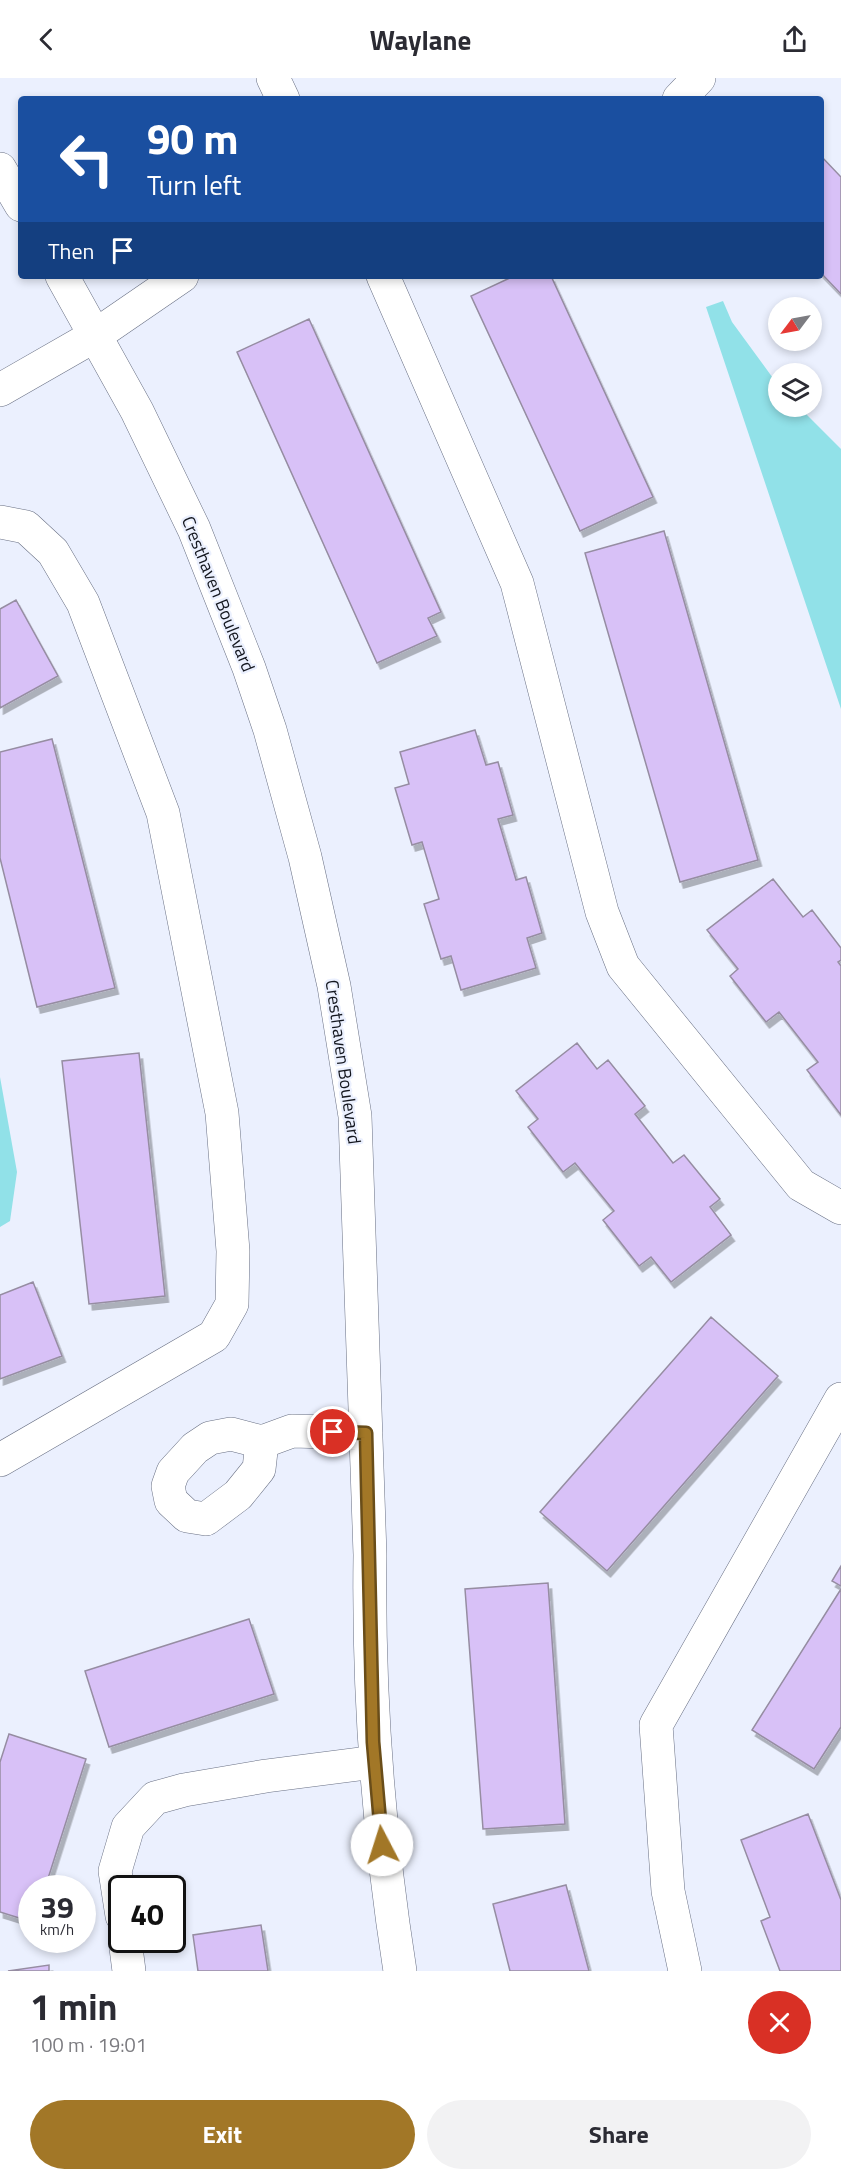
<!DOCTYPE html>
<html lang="en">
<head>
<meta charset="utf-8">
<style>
  :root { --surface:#fff; --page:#f2f2f3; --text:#2b2b33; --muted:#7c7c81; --accent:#a27727 }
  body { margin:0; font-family:"Titillium Web",sans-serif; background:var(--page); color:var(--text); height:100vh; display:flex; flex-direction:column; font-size:22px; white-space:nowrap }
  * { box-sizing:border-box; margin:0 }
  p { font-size:20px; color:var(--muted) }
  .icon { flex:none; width:33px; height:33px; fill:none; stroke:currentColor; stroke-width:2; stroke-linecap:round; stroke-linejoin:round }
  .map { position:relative; height:1893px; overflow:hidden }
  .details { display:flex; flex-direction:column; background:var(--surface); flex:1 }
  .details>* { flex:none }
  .hud { position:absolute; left:18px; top:18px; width:806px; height:183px; border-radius:6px; box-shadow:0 3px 9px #0003; background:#1a4fa0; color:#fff; overflow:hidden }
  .needle { width:39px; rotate:238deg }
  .buttons { position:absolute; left:768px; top:219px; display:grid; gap:12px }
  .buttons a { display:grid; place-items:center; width:54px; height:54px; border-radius:50%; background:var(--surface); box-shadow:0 3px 9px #0003; font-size:30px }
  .speed { position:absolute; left:18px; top:1797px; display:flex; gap:12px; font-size:30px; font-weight:700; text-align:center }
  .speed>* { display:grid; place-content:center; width:78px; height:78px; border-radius:50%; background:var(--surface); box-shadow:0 3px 9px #0003; line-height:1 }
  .speed small { font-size:15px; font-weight:400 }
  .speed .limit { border:3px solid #111; border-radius:9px; background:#fff; color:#111 }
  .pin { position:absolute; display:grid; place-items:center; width:51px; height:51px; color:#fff; margin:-26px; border:3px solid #fff; border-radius:50%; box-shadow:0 2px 6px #0007 }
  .me { position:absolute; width:66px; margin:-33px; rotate:355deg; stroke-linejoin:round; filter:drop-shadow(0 0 4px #0008) }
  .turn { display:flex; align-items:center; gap:21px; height:126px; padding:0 30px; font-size:27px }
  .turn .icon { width:78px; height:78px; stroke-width:2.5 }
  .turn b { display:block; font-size:42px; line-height:51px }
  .then { display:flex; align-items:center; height:57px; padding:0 30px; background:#0003; gap:12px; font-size:22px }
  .round { display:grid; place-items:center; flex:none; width:63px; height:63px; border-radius:32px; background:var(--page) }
  .headline { display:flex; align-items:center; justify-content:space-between; height:102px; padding:0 30px }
  h1 { font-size:36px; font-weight:700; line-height:45px }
  .primary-button { display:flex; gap:12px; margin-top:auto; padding:12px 30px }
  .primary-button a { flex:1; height:69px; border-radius:36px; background:var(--accent); color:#fff; font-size:24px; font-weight:700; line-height:69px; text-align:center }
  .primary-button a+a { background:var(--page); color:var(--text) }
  header { display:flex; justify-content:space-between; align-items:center; height:78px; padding:0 30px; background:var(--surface); font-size:27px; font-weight:700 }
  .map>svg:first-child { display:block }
  .water { fill:#91e1e8 }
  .building { fill:#d8c1f7; stroke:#968da2; stroke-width:1.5; filter:url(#shadow) }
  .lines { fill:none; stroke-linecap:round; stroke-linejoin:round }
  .minor-casing { stroke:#697084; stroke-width:34 }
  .minor { stroke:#fff; stroke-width:33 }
  .route-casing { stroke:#694d19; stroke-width:15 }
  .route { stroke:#a27727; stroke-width:10 }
  .labels { text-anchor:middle; stroke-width:4.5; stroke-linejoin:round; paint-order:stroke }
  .street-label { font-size:18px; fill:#13161e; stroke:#ebf0fe }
</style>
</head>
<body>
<header><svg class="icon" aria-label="back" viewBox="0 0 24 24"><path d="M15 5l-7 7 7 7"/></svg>Waylane<svg class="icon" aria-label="share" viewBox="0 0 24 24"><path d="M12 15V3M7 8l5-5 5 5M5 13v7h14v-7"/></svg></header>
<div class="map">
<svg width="841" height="1893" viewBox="0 0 841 1893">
  <defs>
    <filter id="shadow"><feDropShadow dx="3.5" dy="6" stdDeviation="0" flood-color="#0004"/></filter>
  </defs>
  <rect width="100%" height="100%" fill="#ebf0fe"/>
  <path class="water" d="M723 223 732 244 778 307V328L799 329 841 371V631L706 229Z
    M0 999 17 1094 10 1143 0 1149Z"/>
  <path class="building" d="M820 77 841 99V216L820 194Z
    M514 198H551L653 419 580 453 471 218Z
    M309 241 441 534 428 540 437 558 377 585 237 274Z
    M664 453 758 782 680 804 585 475Z
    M16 522 58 598 0 630V531Z
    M475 652 486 687 498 684 513 737 498 741 516 802 526 799 542 855 527 860 536 890 461 912 451 878 441 881 424 826 439 821 422 764 412 767 395 710 409 706 400 674Z
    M52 661 115 910 37 929 0 780V674Z
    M773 801 803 839 812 832 841 870V882L838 884 841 888V1037L807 992 818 984 779 934 766 944 730 898 738 891 707 852Z
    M577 965 597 991 608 982 645 1028 635 1036 673 1085 684 1077 720 1121 710 1129 731 1157 671 1204 651 1179 639 1188 603 1142 614 1133 575 1085 563 1094 528 1049 538 1041 516 1013Z
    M139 975 165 1218 89 1226 62 983Z
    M33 1204 62 1278 0 1301V1217Z
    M711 1239 778 1298 607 1493 540 1434Z
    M841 1488V1508L832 1503Z
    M548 1505 565 1746 483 1751 465 1511Z
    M841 1511V1649L814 1691 752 1652Z
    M249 1541 274 1616 109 1669 85 1593Z
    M9 1656 86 1681 45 1810H32V1844L0 1834V1684Z
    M808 1736 841 1822V1893H780L761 1843 770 1839 741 1762Z
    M566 1807 589 1893H510L493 1826Z
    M261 1847 268 1893H198L193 1857Z
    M49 1887V1893H8Z"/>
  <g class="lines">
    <defs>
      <path id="minor" d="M273 0 283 21
        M679 21 699 0
        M0 91 21 127
        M62 198 137 333 194 451 249 590 270 652 305 779 334 908 355 1038 370 1477C368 1619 378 1753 400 1893
        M383 198 517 505 602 834 623 888 801 1107 841 1130
        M0 312 96 257 182 198
        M0 444 26 449 53 474 83 525 163 735 222 1035 233 1173 232 1226 214 1258 0 1382
        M262 1364 259 1391 238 1417 206 1441 187 1438 171 1423 168 1408 173 1394 195 1370 210 1360 231 1356 262 1364 292 1353 366 1355
        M122 1838 115 1793 128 1749 155 1720 184 1712 266 1698 375 1684
        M125 1862 129 1893
        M685 1893 668 1813 656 1647 841 1321"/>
    </defs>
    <use href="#minor" class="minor-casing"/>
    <use href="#minor" class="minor"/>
  </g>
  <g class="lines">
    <defs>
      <path id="route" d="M333 1354 366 1355 373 1664 382 1767"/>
    </defs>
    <use href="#route" class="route-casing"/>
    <use href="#route" class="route"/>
  </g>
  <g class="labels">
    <g class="street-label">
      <text transform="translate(218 516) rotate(68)" y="6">Cresthaven Boulevard</text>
      <text transform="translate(343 984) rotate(82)" y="6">Cresthaven Boulevard</text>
    </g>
  </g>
</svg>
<div class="buttons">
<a><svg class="needle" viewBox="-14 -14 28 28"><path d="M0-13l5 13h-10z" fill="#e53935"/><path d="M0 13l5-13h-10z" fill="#7c7c81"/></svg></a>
<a><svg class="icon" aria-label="layers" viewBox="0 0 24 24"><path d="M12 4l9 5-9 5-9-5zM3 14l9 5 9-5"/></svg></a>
</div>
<div class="speed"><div>39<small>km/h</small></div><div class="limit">40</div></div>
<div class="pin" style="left:333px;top:1354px;background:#d93025"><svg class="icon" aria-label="arrive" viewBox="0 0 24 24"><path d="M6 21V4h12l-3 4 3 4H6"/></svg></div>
<svg class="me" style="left:382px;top:1767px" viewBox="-20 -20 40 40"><circle r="19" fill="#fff"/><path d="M0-13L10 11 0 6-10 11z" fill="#a27727"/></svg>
<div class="hud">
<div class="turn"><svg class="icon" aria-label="left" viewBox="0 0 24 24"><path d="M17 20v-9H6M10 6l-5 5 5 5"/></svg><div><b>90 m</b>Turn left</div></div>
<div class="then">Then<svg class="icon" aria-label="arrive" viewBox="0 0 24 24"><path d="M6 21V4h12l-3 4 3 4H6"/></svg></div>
</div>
</div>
<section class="details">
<div class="headline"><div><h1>1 min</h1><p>100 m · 19:01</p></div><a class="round" style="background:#d93025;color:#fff"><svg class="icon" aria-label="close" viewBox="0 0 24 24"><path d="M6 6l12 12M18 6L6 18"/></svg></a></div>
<div class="primary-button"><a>Exit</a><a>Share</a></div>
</section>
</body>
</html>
